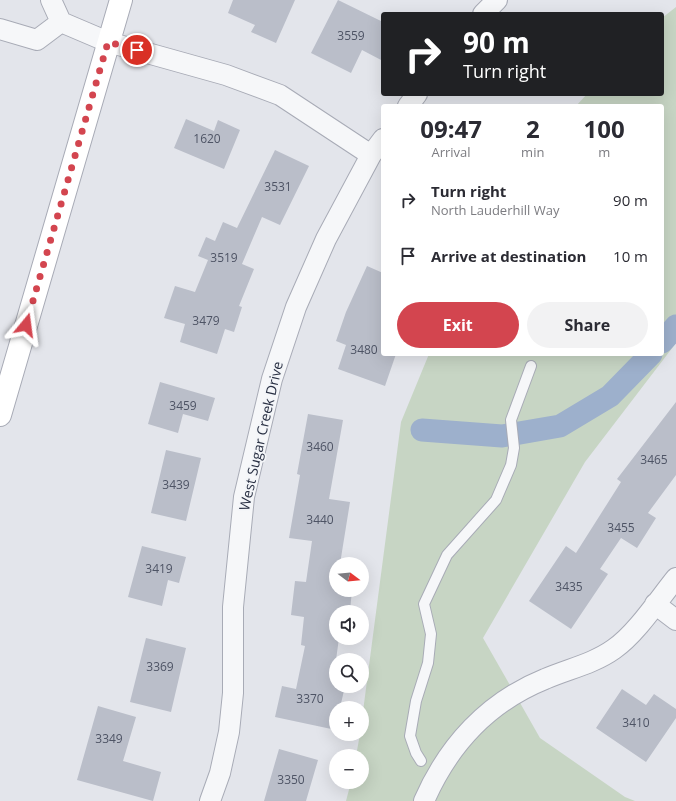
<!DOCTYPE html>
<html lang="en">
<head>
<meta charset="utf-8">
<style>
  :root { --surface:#fff; --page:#f2f2f3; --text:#2b2b33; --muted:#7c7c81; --accent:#d3454f }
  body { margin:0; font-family:"Open Sans",sans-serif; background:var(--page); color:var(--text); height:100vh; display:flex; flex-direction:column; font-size:15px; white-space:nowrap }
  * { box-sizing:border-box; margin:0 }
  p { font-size:13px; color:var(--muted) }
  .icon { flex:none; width:22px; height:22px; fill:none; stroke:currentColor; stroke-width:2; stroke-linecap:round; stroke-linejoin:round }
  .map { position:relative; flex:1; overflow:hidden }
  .details { position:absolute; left:381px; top:104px; width:283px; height:252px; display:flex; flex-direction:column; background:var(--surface); border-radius:4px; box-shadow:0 4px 16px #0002 }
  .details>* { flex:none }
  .hud { position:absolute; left:381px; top:12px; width:283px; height:84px; border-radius:4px; box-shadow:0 4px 16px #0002; background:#202124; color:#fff; overflow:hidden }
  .needle { width:26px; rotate:106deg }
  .fabs { position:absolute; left:329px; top:557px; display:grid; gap:8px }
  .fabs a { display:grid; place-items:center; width:40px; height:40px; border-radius:50%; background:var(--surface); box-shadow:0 4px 16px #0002; font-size:20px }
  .pin { position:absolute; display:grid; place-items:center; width:34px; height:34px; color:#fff; margin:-17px; border:2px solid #fff; border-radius:50%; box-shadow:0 1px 4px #0007 }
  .me { position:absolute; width:44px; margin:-22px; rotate:16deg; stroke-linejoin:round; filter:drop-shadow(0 0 3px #0008) }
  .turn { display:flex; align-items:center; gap:14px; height:84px; padding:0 16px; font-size:18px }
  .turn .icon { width:52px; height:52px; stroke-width:2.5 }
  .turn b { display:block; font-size:28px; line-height:34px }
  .eta { display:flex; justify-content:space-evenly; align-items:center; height:68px; text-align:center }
  .eta b { font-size:24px; font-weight:700; line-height:28px }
  .primary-button { display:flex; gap:8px; margin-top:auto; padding:8px 16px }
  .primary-button a { flex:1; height:46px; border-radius:24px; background:var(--accent); color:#fff; font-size:16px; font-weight:700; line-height:46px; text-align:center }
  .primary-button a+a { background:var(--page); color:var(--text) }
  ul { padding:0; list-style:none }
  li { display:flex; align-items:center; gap:12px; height:56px; padding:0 16px }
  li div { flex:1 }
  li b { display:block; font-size:15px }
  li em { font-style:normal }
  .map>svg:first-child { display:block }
  .green { fill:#c7d5c4 }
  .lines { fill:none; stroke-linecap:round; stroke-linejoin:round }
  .canal { stroke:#9db0cc; stroke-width:23 }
  .building { fill:#babec9 }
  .service-casing { stroke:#a8abb6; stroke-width:12 }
  .minor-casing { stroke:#a8abb6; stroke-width:22 }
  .secondary-casing { stroke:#a8abb6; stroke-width:24 }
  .service { stroke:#f6f7f9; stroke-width:10 }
  .minor { stroke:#f6f7f9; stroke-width:20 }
  .secondary { stroke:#fff; stroke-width:22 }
  .route { stroke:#d3454f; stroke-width:7; stroke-dasharray:0 12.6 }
  .labels { text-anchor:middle; stroke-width:3.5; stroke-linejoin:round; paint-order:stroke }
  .number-label { font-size:12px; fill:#4e5465 }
  .street-label { font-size:14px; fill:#2a3144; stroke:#f3f5f8 }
</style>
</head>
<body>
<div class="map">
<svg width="676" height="801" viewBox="0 0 676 801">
  <rect width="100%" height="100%" fill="#e3e5eb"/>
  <path class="green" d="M676 7V343L585 462 483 638 540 738 625 797 635 801H346L351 782H362V756H356L360 734H362V719L401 422 429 354H662V106H576L587 94H662V18Z"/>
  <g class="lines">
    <path class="canal" d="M662 342 676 326
      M422 430 502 436 560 426 610 396 651 354"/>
  </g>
  <path class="building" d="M233 0H295L276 43 251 32 255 25 228 13Z
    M338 0 383 22V61L362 50 351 73 311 53Z
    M186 119 214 131 218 120 240 130 224 169 174 148Z
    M275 150 309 166 280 225 262 217 242 264 254 269 239 306 242 307 234 332 225 329 217 354 180 342 185 324 164 318 175 286 195 292 208 260 198 256 206 237 215 241 223 222 237 228Z
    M367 266 383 273V354H396L385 386 338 369 346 345 336 341 346 312Z
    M160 382 215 398 208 421 183 414 178 433 148 424Z
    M676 402V475L648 513 656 518 637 548 621 538 600 569 608 574 571 629 529 601 566 546 576 553 621 482 617 479Z
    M308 414 343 420 329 499 350 502 340 564H336V590H352L350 611 336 612V638H339L336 660V686H345L340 708H336V730L275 717 282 686 296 689 305 646 301 645 304 617 291 615 295 581 306 582 312 541 289 538 300 475 297 474Z
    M166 450 201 458 186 521 151 513Z
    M142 546 186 557 179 583 168 580 162 606 128 597Z
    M146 638 186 648 171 712 130 702Z
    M622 689 646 705 654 694 676 709V718L646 762 596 728Z
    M98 706 136 717 123 761 161 772 153 801 77 780Z
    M279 749 318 760 306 801H264Z"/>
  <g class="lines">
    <defs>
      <path id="service" d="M421 761 416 753 410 736 416 701 428 663 431 634 424 604 447 555 496 500 511 465 514 448 511 420 531 366"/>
      <path id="minor" d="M51 0 61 22 108 42 226 75 280 95 371 155
        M483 14 497 0
        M0 29 37 40 61 22
        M408 106 417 94
        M655 604 676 620
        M210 801 220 773 229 732 233 693V607L244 497 272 379 296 307 326 239 371 155 383 139
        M424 801C448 746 488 702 545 679 568 669 593 664 614 649 636 634 659 599 676 578"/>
      <path id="secondary" d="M0 415 121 0"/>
    </defs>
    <use href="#service" class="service-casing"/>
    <use href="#minor" class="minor-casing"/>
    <use href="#secondary" class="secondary-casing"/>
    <use href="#service" class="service"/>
    <use href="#minor" class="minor"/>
    <use href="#secondary" class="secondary"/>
  </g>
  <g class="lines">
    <path class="route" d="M26 325 108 42 137 50"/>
  </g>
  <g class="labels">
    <g class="number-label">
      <text x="351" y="40">3559</text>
      <text x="207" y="143">1620</text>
      <text x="278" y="191">3531</text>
      <text x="224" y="262">3519</text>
      <text x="206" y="325">3479</text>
      <text x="364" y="354">3480</text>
      <text x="183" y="410">3459</text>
      <text x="320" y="451">3460</text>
      <text x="654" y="464">3465</text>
      <text x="176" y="489">3439</text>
      <text x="320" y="524">3440</text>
      <text x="621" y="532">3455</text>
      <text x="159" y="573">3419</text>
      <text x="569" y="591">3435</text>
      <text x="160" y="671">3369</text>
      <text x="310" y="703">3370</text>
      <text x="636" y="727">3410</text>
      <text x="109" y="743">3349</text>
      <text x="291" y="784">3350</text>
    </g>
    <g class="street-label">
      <text transform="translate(261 436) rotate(-77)" y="5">West Sugar Creek Drive</text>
    </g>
  </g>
</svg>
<div class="fabs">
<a><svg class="needle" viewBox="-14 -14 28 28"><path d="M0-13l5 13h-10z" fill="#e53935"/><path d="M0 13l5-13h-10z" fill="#7c7c81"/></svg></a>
<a><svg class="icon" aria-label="sound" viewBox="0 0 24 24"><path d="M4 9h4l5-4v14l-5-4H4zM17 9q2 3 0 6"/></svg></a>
<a><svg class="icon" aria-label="search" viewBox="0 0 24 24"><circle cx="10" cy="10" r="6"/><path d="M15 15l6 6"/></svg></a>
<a>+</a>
<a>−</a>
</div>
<div class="pin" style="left:137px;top:50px;background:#d93025"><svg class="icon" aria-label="arrive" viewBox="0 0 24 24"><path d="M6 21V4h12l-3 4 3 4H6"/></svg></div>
<svg class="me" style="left:26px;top:325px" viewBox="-20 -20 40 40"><path d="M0-17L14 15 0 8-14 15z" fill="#d3454f" stroke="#fff" stroke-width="4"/></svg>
<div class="hud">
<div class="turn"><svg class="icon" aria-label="right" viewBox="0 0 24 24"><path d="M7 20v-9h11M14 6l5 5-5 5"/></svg><div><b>90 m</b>Turn right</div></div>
</div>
<section class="details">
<div class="eta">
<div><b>09:47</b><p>Arrival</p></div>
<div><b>2</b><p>min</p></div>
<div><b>100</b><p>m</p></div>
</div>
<ul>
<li><svg class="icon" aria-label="right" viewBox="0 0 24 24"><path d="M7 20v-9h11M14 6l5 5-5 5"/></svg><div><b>Turn right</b><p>North Lauderhill Way</p></div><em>90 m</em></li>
<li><svg class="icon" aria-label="arrive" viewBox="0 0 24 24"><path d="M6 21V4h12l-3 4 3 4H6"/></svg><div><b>Arrive at destination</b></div><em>10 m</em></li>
</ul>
<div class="primary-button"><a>Exit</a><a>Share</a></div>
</section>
</div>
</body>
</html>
